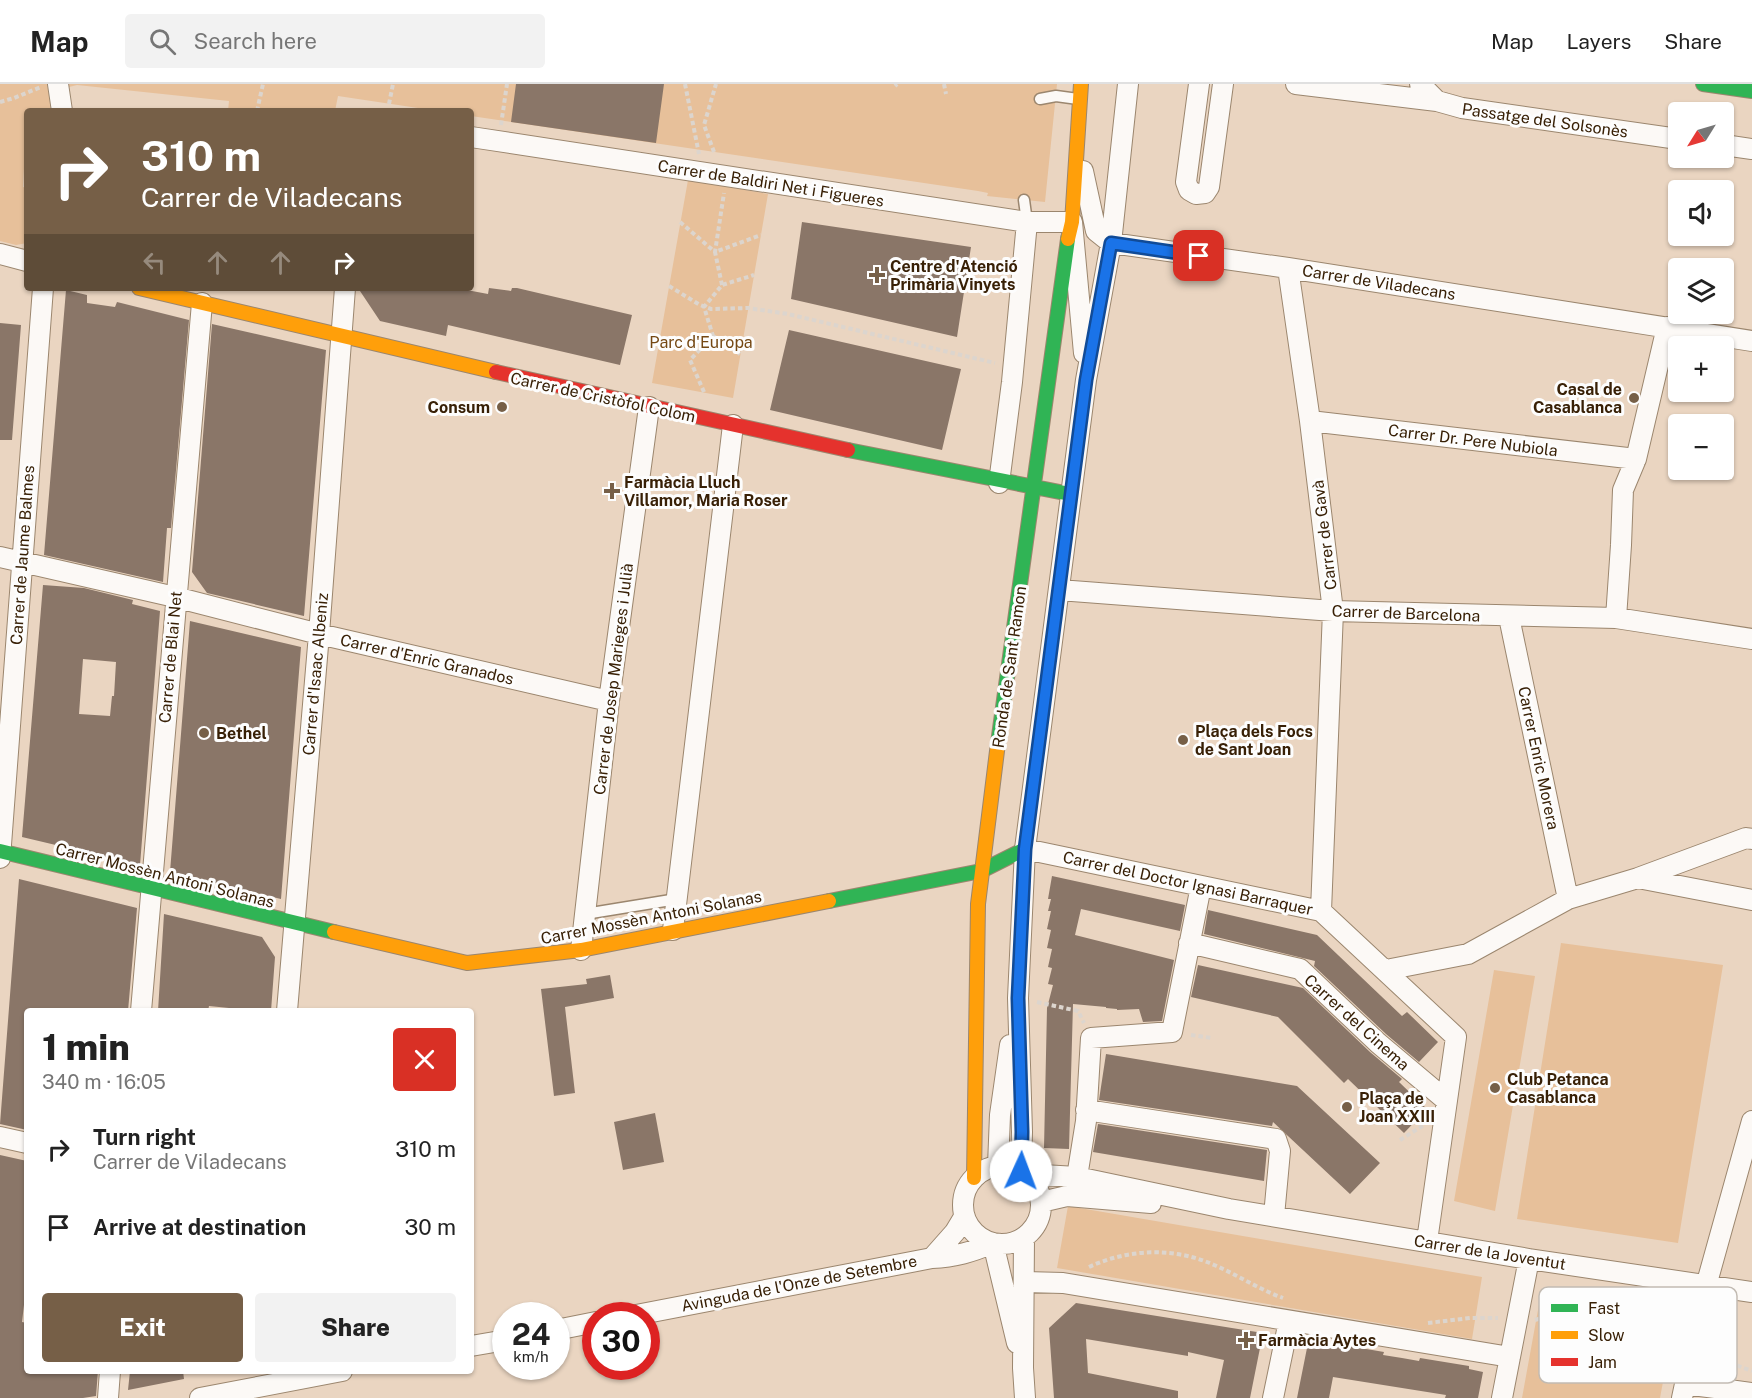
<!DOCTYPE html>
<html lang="en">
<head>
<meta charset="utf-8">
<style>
  :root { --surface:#fff; --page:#f2f2f2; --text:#222; --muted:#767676; --line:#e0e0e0; --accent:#765f47 }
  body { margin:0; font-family:"Public Sans",sans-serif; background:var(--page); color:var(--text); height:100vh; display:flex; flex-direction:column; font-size:22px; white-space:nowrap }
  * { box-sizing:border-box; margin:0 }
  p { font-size:20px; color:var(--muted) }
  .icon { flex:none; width:33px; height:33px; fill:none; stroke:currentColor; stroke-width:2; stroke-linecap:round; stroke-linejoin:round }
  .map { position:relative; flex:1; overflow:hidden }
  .side { position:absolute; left:24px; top:924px; width:450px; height:366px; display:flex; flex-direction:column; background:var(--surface); border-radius:6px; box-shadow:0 2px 4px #0004 }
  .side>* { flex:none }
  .hud { position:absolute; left:24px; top:24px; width:450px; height:183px; border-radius:6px; box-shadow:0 2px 4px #0004; background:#765f47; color:#fff; overflow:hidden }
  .needle { width:39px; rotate:233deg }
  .buttons { position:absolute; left:1668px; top:18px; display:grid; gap:12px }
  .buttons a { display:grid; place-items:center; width:66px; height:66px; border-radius:6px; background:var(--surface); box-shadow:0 2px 4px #0004; font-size:30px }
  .speed { position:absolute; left:492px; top:1218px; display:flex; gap:12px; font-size:30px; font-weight:700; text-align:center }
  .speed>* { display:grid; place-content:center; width:78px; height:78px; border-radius:50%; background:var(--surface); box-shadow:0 2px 4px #0004; line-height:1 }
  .speed small { font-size:15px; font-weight:400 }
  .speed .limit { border:9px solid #d22; background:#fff; color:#111 }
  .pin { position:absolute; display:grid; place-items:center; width:51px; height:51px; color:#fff; margin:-26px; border-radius:12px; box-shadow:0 3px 9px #0006 }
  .me { position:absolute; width:66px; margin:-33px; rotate:2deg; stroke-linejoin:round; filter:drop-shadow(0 0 4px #0008) }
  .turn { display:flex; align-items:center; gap:21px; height:126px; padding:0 18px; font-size:27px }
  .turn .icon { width:78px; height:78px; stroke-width:2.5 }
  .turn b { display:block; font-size:42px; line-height:51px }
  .lanes { display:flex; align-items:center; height:57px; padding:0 18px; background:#0003; justify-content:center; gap:30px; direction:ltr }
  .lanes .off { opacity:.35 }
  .round { display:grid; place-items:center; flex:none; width:63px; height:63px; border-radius:6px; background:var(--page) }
  .headline { display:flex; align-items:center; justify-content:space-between; height:102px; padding:0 18px }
  h1 { font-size:36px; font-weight:800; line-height:45px }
  .cta { display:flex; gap:12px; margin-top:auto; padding:12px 18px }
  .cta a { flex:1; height:69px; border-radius:6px; background:var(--accent); color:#fff; font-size:24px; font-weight:800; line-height:69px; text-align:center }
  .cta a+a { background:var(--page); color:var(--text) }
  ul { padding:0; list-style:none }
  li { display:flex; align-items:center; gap:18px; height:78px; padding:0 18px }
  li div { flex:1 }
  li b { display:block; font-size:22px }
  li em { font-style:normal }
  header { display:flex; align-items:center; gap:36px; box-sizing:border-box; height:84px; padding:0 30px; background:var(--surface); border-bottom:2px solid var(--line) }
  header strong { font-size:28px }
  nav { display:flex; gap:33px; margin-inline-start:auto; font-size:21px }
  .search { width:420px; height:54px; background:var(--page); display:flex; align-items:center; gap:15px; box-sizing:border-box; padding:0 21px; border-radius:6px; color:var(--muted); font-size:22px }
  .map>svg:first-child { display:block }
  .green { fill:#e7c09a }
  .building { fill:#8a7668; fill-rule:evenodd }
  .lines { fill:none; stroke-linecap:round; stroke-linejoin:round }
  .lane-casing { stroke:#9b866e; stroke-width:13 }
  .street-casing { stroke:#9b866e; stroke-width:22 }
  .fast-casing { stroke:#9b866e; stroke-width:16 }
  .slow-casing { stroke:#9b866e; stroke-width:16 }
  .jam-casing { stroke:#9b866e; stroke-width:16 }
  .path { stroke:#dcd5ce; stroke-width:4; stroke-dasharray:4.5 3; stroke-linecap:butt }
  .lane { stroke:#fcf9f6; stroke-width:10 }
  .street { stroke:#fcf9f6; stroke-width:20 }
  .fast { stroke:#30b455; stroke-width:14 }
  .slow { stroke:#ff9f0a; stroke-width:14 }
  .jam { stroke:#e5322d; stroke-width:14 }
  .route-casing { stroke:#114b97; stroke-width:15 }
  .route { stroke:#1a73e8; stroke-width:10 }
  .poi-dot { fill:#765f47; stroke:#fdfdfd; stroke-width:2 }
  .labels { text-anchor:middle; stroke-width:6; stroke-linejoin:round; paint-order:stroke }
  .street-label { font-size:16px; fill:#382006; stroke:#fdfdfd }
  .poi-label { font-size:16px; font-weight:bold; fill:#382006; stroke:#fdfdfd; text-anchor:start }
  .park-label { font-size:16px; fill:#754813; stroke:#fdfdfd }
  .key { fill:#fdfdfd; stroke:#c2bbb3; stroke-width:1.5 }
  .key-label { font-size:16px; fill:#382006 }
</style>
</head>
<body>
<header>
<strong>Map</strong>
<div class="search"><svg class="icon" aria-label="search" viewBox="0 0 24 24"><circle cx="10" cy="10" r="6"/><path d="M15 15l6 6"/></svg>Search here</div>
<nav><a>Map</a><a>Layers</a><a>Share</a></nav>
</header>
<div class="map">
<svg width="1752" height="1314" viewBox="0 0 1752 1314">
  <rect width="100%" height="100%" fill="#ead5c1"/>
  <path class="green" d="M0 0H47L51 17 50 27H27L23 103 27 104V159L16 161 0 157Z
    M68 0H1057L1045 118 987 112 988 109 978 107 471 32V27H438L338 12 335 27H228L229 17 77 1 69 3Z
    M688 96 768 110 733 314 652 299Z
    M1561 859 1723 881 1678 1159 1517 1135Z
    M1494 886 1535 892 1495 1127 1454 1117Z
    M1068 1122 1482 1193 1472 1255 1057 1184Z
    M1548 1208 1667 1228 1673 1231 1674 1238 1660 1314H1522L1540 1215 1542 1211Z"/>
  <path class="building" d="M516 0H664L656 59 511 38Z
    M802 138 971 163 957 253 791 215Z
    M358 204H456L488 210 489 204 511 207 512 204H517L632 231 620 281 448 241 446 252 380 237Z
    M66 206 87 211V219L115 223 117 218 189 236 171 444H167L163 498 44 471Z
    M0 239 21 241 12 356H0Z
    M212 240 326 266 304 532 207 509 192 488Z
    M789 246 961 285 942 366 770 326Z
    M43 501 84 504 133 516 132 520 160 527 140 781 22 753ZM83 575 116 578 114 612H112L110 632 79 630Z
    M190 537 301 563 281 815 170 788Z
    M1052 792 1185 821 1180 847 1081 825 1075 851 1174 876 1162 937 1143 938 1139 925 1117 926V925L1106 924V923L1073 920 1069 1065 1044 1064 1047 924 1053 901 1048 900 1052 884 1048 883 1052 865 1047 864 1051 846 1047 845 1051 827H1048L1051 815H1048Z
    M19 795 137 824 128 927H27V1046L0 1040Z
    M1208 826 1317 851 1402 932 1407 928 1438 958 1419 978 1386 950 1314 882 1315 877 1204 850Z
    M164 830 262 853 275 873 271 927H239V925L209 922 208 927H158Z
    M1198 881 1303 904 1370 968 1402 995 1399 998 1427 1025 1404 1049 1348 995 1344 999 1278 933 1191 913Z
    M610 891 614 914 565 923 575 1009 554 1012 541 905 587 900 586 895Z
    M1106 970 1297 1002 1380 1079 1350 1110 1273 1038 1272 1042 1099 1016Z
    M655 1029 664 1078 623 1086 614 1038Z
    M1098 1040 1267 1066 1264 1097 1093 1068Z
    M0 1071 27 1077V1117L24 1154H27V1195L22 1238 27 1239 25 1287H98L96 1312 83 1314H0Z
    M1076 1219 1263 1249 1250 1314H1216L1224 1276 1188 1268V1272L1086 1255 1088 1289 1178 1307V1314H1054L1049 1244Z
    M1308 1259 1337 1264V1260L1384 1268 1383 1271 1402 1274 1419 1277 1420 1274 1469 1282V1285L1483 1288 1478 1314H1445L1446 1311 1333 1293 1329 1314H1297Z
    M130 1287H183L184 1295 128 1306Z"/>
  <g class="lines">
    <defs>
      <path id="lane" d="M1040 15 1056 12 1078 15
        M1024 116 1027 138
        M585 830 677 815"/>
      <path id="street" d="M58 0 62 27
        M1199 0 1186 98 1189 106 1196 110 1205 109 1209 103 1223 0
        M1296 0 1437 17
        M1420 0 1437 17 1462 24 1678 55
        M471 53 1027 138H1072L1084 269
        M1724 61 1752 65
        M1083 87 1096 147 1111 159 1288 184 1752 257
        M0 170 27 177
        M1288 184 1310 337 1333 527 1321 827
        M1310 337 1636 375
        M999 399 1012 298 1027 138
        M0 473 175 513 319 550 609 617
        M1059 506 1333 527 1616 534 1752 555
        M1509 533 1568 815
        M1616 534 1621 461 1623 406 1636 375 1667 243
        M1025 765 1321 827 1456 953 1427 1157
        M0 774 43 204
        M1638 794 1752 816
        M673 846 733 341
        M1189 859 1300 885 1378 959 1447 1017
        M581 866 609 617 649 323
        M1386 886 1468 870 1568 815 1638 794 1746 754 1752 755
        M141 927 202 219
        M287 927 319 550 345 204
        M1086 1026 1276 1055 1280 1067 1274 1132
        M0 1053 27 1059
        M963 1121a39 39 0 1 1 78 0a39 39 0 1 1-78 0Z
        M998 1082 1000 1031 1010 961
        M1021 1087 1022 1048 1018 914 1025 765 1086 296 1111 159 1128 0
        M1025 1090 1077 1093 1229 1125 1529 1175 1752 1208
        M1077 1093 1086 1037 1091 954 1172 948 1201 802
        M1041 1118 1067 1112 1151 1119
        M1024 1154 1023 1284 1025 1314
        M993 1159 1017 1259
        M932 1174 955 1148 964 1133
        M1025 1198 1063 1199 1510 1273
        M631 1232 932 1174C955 1173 972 1168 993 1159
        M556 1246 596 1238
        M471 1262 506 1256
        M1685 1300 1752 1309
        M108 1314 110 1287
        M200 1314 342 1287
        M1273 1314 1289 1237
        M1502 1314 1529 1175
        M1682 1314 1706 1202 1752 1037"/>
      <path id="fast" d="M1703 0 1752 7
        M848 366 1070 410
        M998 659 1068 155
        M0 767 334 848
        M829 817 981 787 1025 765"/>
      <path id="slow" d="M1068 155 1072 138 1081 0
        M139 204 496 288
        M334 848 467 879 581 866 829 817
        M974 1094 978 820 998 659"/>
      <path id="jam" d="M496 288 848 366"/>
    </defs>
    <use href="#lane" class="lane-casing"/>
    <use href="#street" class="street-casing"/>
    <use href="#fast" class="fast-casing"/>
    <use href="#slow" class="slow-casing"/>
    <use href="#jam" class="jam-casing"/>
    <path class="path" d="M685 0 699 70
      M944 0 946 10
      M895 2 897 0
      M0 18 14 14 41 3
      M389 20 393 0
      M257 27 263 0
      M501 41 507 0
      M714 68 704 41 716 0
      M680 138 715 168 724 109
      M722 201 715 168 761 151
      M669 202 700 221 711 225 748 224 788 230 995 279
      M713 252 740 270
      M704 308 690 276 713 252 704 223 722 201 754 191
      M1037 918 1078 927 1084 939
      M1191 951 1212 954
      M1400 1056 1424 1041
      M1089 1183C1125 1166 1169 1163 1207 1178 1233 1188 1256 1204 1283 1214
      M1535 1236 1555 1230 1676 1262
      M1428 1239 1470 1234H1498
      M1709 1271 1752 1287"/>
    <use href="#lane" class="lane"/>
    <use href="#street" class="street"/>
    <use href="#fast" class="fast"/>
    <use href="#slow" class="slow"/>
    <use href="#jam" class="jam"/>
  </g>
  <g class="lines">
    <defs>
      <path id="route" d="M1021 1087 1022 1048 1018 914 1025 765 1086 296 1111 159 1199 172"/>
    </defs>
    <use href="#route" class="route-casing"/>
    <use href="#route" class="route"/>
  </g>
  <g class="poi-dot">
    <path d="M874 182h6v6h6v6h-6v6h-6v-6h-6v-6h6z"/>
    <circle cx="1634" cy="314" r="6"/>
    <circle cx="502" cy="323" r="6"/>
    <path d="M609 398h6v6h6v6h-6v6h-6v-6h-6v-6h6z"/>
    <circle cx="204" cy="649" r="6"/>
    <circle cx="1183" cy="656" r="6"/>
    <circle cx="1495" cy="1004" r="6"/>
    <circle cx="1347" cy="1023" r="6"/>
    <path d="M1243 1247h6v6h6v6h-6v6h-6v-6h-6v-6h6z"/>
  </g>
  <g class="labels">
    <g class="street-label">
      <text transform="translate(1545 36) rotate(8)" y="6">Passatge del Solsonès</text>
      <text transform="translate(771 99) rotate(9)" y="6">Carrer de Baldiri Net i Figueres</text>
      <text transform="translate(1379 198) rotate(9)" y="6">Carrer de Viladecans</text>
      <text transform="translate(603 313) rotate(12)" y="6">Carrer de Cristòfol Colom</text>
      <text transform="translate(1473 356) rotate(7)" y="6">Carrer Dr. Pere Nubiola</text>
      <text transform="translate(1324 451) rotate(-97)" y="6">Carrer de Gavà</text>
      <text transform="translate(22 471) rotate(-86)" y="6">Carrer de Jaume Balmes</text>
      <text transform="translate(1406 529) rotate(2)" y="6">Carrer de Barcelona</text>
      <text transform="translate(170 573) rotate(-85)" y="6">Carrer de Blai Net</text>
      <text transform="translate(427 575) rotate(13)" y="6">Carrer d'Enric Granados</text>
      <text transform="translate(1009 583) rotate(-82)" y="6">Ronda de Sant Ramon</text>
      <text transform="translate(315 590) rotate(-85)" y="6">Carrer d'Isaac Albeniz</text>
      <text transform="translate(613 595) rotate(-83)" y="6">Carrer de Josep Marieges i Julià</text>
      <text transform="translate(1539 674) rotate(78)" y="6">Carrer Enric Morera</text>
      <text transform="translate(165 791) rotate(14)" y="6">Carrer Mossèn Antoni Solanas</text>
      <text transform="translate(1188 799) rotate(12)" y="6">Carrer del Doctor Ignasi Barraquer</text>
      <text transform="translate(651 833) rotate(-11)" y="6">Carrer Mossèn Antoni Solanas</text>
      <text transform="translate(1357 938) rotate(42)" y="6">Carrer del Cinema</text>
      <text transform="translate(1490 1168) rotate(9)" y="6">Carrer de la Joventut</text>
      <text transform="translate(799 1199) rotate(-11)" y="6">Avinguda de l'Onze de Setembre</text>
    </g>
    <g class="poi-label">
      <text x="890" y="188">Centre d'Atenció<tspan x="890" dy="18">Primària Vinyets</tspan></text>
      <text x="1622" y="311" text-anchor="end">Casal de<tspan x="1622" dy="18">Casablanca</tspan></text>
      <text x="490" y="329" text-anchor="end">Consum</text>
      <text x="624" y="404">Farmàcia Lluch<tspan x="624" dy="18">Villamor, Maria Roser</tspan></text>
      <text x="1195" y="653">Plaça dels Focs<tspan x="1195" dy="18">de Sant Joan</tspan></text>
      <text x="216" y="655">Bethel</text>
      <text x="1507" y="1001">Club Petanca<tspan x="1507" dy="18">Casablanca</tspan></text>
      <text x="1359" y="1020">Plaça de<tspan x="1359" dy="18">Joan XXIII</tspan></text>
      <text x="1258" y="1262">Farmàcia Aytes</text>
    </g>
    <g class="park-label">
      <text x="701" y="264">Parc d'Europa</text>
    </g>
  </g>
  <rect x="1539" y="1203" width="198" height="96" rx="9" class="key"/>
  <rect x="1551" y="1220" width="27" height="8" fill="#30b455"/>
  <rect x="1551" y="1247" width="27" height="8" fill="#ff9f0a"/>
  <rect x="1551" y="1274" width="27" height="8" fill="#e5322d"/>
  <g class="key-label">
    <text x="1588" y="1230">Fast</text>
    <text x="1588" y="1257">Slow</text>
    <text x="1588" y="1284">Jam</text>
  </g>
</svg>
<div class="buttons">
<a><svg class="needle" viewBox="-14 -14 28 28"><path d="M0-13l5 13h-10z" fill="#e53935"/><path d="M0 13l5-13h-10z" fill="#767676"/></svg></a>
<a><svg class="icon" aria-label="sound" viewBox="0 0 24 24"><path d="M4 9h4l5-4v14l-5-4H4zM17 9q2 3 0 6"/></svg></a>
<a><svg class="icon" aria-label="layers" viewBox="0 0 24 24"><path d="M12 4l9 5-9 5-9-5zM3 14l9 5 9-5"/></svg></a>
<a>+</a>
<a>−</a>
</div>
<div class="speed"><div>24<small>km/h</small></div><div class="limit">30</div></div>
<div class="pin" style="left:1199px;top:172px;background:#d93025"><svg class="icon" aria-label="arrive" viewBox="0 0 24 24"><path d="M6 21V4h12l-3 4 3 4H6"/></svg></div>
<svg class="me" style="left:1021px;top:1087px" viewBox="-20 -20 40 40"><circle r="19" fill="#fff"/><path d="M0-13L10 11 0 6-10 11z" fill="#1a73e8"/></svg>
<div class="hud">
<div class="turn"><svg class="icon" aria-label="right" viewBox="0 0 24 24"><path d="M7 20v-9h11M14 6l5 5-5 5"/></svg><div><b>310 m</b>Carrer de Viladecans</div></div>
<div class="lanes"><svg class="icon off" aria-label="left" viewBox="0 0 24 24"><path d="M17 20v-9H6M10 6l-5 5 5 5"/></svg><svg class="icon off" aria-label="ahead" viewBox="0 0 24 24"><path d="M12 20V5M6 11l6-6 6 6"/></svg><svg class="icon off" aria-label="ahead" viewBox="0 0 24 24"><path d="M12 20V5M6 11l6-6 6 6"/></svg><svg class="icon" aria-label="right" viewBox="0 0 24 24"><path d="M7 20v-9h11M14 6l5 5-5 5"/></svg></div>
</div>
<section class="side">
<div class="headline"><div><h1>1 min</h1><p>340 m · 16:05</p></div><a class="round" style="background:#d93025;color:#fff"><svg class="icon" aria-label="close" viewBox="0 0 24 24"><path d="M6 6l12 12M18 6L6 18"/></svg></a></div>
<ul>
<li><svg class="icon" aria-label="right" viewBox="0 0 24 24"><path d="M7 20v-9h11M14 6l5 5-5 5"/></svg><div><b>Turn right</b><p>Carrer de Viladecans</p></div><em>310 m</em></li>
<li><svg class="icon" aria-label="arrive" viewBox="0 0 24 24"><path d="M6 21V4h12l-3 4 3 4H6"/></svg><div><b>Arrive at destination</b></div><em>30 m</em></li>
</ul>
<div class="cta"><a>Exit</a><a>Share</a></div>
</section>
</div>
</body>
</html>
